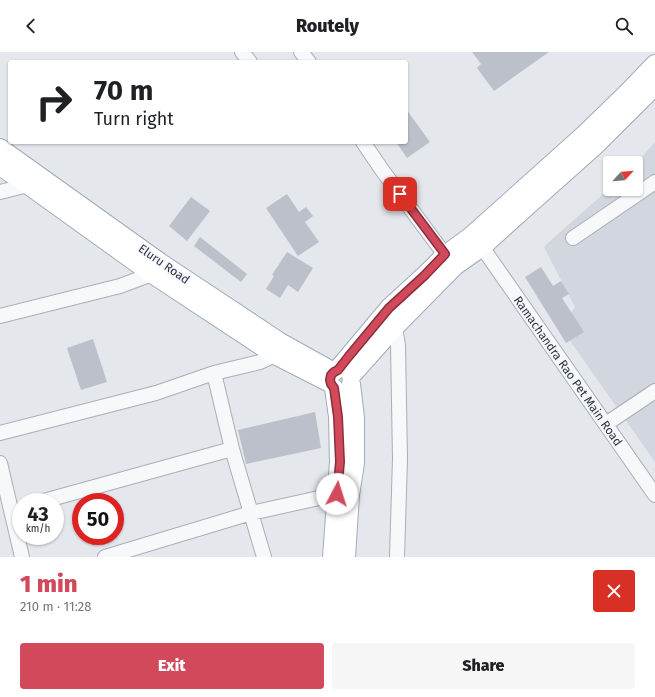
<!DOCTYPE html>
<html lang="en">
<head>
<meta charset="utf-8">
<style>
  :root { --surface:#fff; --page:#f6f6f6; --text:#202124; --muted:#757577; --accent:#d1495b }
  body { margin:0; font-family:"Fira Sans",sans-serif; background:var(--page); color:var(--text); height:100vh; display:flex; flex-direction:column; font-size:15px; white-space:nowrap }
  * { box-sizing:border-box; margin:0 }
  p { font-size:13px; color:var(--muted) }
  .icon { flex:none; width:22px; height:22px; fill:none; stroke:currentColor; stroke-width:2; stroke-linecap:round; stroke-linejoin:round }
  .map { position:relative; height:505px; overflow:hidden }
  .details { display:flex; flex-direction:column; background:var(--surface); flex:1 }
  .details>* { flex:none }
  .guide { position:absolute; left:8px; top:8px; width:400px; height:84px; border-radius:4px; box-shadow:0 1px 3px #0004; background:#fff; color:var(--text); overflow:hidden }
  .needle { width:26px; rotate:64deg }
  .buttons { position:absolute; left:603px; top:104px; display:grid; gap:8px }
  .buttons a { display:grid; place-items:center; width:40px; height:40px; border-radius:4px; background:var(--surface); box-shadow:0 1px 3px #0004; font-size:20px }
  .speed { position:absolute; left:12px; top:441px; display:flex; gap:8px; font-size:20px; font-weight:700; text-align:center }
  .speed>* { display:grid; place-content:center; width:52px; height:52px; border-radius:50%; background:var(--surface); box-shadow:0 1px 3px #0004; line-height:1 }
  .speed small { font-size:10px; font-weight:400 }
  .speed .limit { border:6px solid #d22; background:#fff; color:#111 }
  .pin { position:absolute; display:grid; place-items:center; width:34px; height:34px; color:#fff; margin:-17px; border-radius:8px; box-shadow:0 2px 6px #0006 }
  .me { position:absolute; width:44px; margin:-22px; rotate:5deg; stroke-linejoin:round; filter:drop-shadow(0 0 3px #0008) }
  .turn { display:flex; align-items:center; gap:14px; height:84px; padding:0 20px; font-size:18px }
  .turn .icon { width:52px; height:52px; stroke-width:2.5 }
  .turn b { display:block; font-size:28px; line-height:34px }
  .round { display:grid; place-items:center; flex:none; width:42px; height:42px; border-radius:4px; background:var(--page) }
  .overview { display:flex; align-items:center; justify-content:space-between; height:68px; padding:0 20px }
  h1 { font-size:24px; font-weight:800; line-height:30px; color:var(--accent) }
  .cta { display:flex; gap:8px; margin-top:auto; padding:8px 20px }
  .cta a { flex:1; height:46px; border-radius:4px; background:var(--accent); color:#fff; font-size:16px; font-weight:800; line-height:46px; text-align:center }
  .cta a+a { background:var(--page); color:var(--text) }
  header { display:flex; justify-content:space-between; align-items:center; height:52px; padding:0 20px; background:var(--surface); font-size:18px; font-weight:800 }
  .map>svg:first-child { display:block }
  .built { fill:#d2d6de }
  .building { fill:#bbc0ca }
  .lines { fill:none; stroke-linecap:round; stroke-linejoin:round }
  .minor-casing { stroke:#a9aeb7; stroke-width:16 }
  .major-casing { stroke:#a3abb8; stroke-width:20 }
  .minor { stroke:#f7f8fa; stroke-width:14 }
  .major { stroke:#fff; stroke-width:18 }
  .route-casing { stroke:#882f3b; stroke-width:10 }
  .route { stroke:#d1495b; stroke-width:7 }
  .labels { text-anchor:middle; stroke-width:3; stroke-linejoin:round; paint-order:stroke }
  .street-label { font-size:12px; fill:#2b3445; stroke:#f4f6f9 }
</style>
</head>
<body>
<header><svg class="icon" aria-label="back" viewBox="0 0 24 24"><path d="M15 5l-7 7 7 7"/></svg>Routely<svg class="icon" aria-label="search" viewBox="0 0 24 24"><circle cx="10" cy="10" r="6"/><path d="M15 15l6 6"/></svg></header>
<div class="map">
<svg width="655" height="505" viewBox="0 0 655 505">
  <rect width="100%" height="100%" fill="#e4e7ec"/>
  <path class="built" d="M655 90V410L561 276 575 255 544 195 549 190 610 136V137H636V112Z"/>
  <path class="building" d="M472 0H549L494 39 477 16 481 12Z
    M406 57 430 90 407 106 396 90H406Z
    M287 142 299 160 306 155 313 164 305 170 319 190 298 204 266 156Z
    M191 145 210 159 187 189 169 174Z
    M200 185 247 222 241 230 194 194Z
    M287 200 313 216 298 240 288 233 280 246 266 237 274 224 272 223Z
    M541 215 553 234 561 229 569 242 562 246 584 280 566 291 525 225Z
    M93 287 107 330 81 338 67 296Z
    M315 360 321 396 246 412 238 378Z"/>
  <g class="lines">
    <defs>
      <path id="minor" d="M242 0 250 10
        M301 0 309 10
        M363 90 382 118 445 203
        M0 140 28 133
        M573 186 655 130
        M482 195 655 443
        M0 264 120 234 152 222 157 216
        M395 275 398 293 400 407 397 505
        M214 321 232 397 264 505
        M606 372 655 339
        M0 381 156 341 214 321 260 310 275 303
        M0 411 22 505
        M40 450 232 397
        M105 505 251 461 337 442"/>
      <path id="major" d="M0 96 161 211 280 290 334 320
        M0 114 28 133 152 222 275 303 330 331
        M338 317 389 256 424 224 445 203 471 184 586 81 626 42 655 12
        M351 324 395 275 455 214 482 195 524 157 597 92 655 34
        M332 505 339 410 338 365 334 336
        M346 505 350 443 355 411V366L351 332"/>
    </defs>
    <use href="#minor" class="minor-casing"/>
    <use href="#major" class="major-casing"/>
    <use href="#minor" class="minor"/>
    <use href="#major" class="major"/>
  </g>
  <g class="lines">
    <defs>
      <path id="route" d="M337 442 340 410 338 365 334 336 331 332 330 328 331 323 334 320 338 318 349 304 389 256 424 224 445 202 400 142"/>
    </defs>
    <use href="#route" class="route-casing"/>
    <use href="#route" class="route"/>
  </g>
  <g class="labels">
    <g class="street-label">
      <text transform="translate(164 212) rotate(35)" y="4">Eluru Road</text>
      <text transform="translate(568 319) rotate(55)" y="4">Ramachandra Rao Pet Main Road</text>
    </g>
  </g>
</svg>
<div class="buttons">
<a><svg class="needle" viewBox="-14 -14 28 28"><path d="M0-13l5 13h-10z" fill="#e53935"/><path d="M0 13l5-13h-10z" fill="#757577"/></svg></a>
</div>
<div class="speed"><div>43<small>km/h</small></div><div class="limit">50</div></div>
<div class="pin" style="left:400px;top:142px;background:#d93025"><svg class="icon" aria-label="arrive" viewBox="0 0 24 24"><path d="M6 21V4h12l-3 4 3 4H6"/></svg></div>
<svg class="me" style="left:337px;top:442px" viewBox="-20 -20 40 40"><circle r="19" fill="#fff"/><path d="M0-13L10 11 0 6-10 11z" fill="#d1495b"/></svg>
<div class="guide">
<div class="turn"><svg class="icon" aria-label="right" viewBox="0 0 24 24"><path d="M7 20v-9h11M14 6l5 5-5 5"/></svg><div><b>70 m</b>Turn right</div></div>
</div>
</div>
<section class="details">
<div class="overview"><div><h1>1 min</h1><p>210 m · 11:28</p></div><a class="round" style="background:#d93025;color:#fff"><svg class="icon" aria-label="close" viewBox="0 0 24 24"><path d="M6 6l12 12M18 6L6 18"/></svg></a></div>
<div class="cta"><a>Exit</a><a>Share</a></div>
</section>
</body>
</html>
